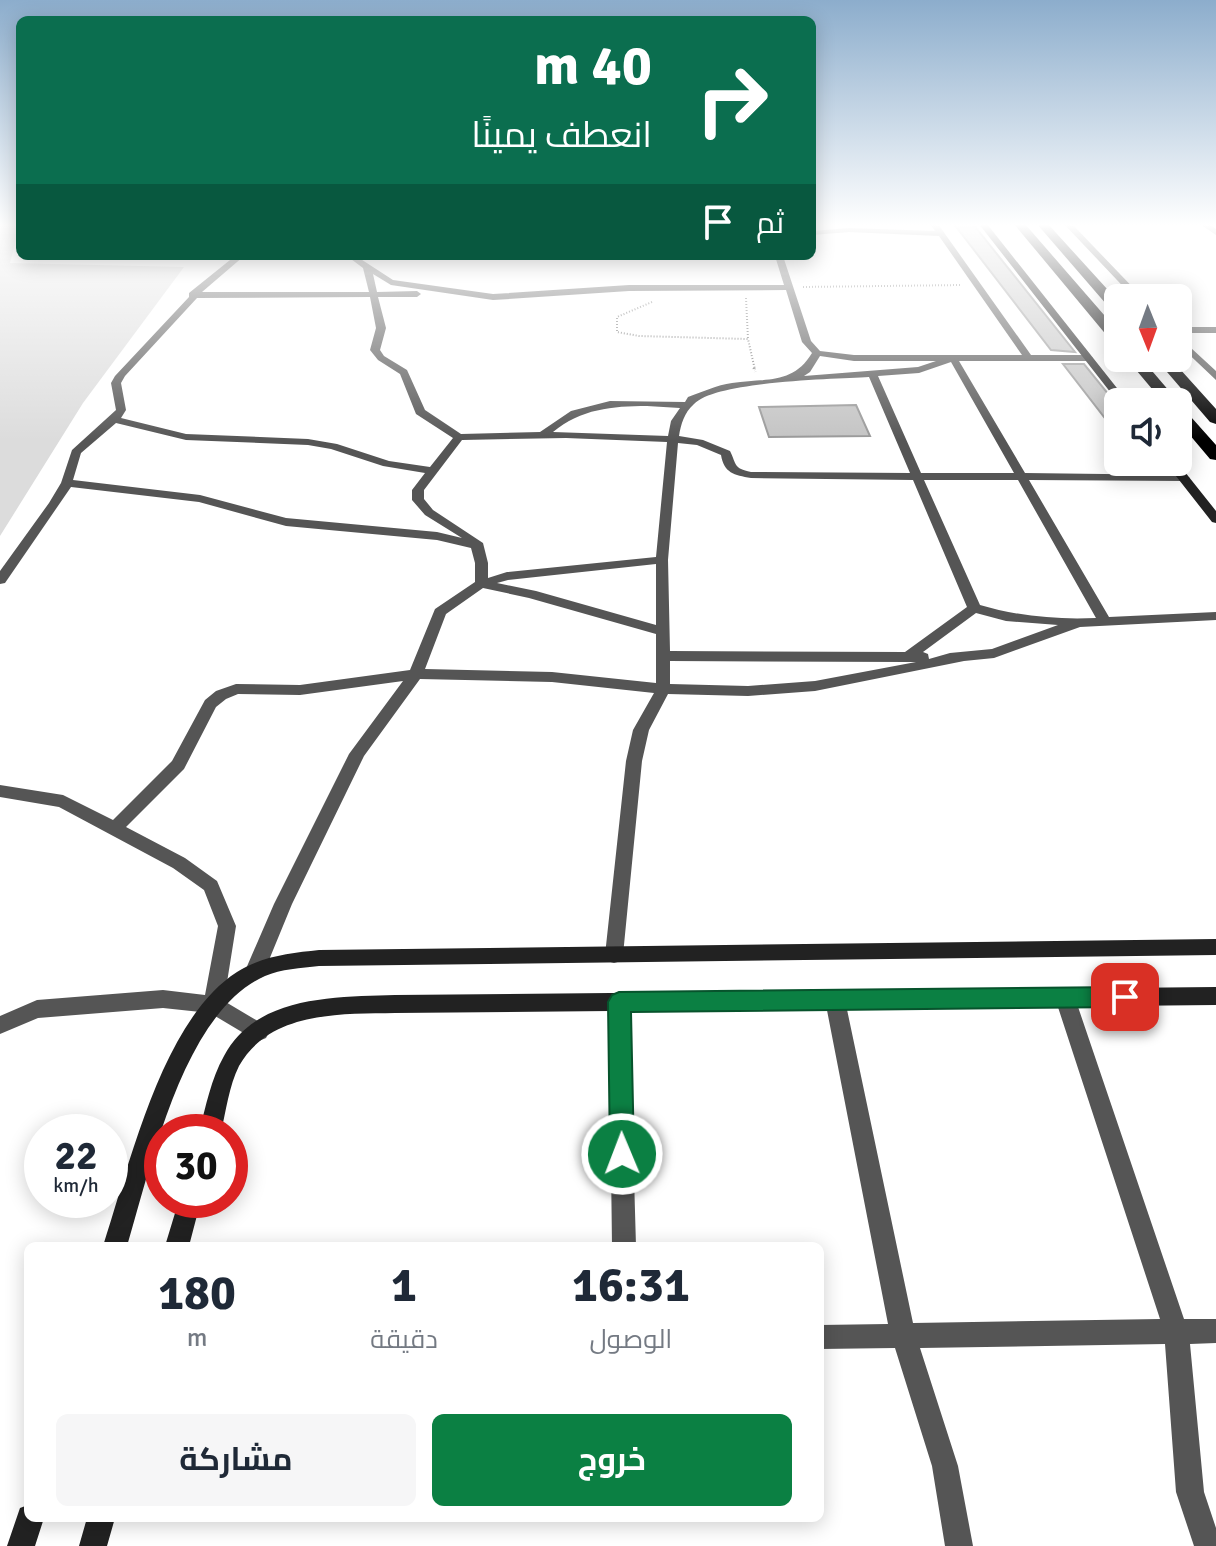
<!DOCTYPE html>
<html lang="ar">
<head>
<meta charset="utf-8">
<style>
  :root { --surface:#fff; --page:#f6f6f7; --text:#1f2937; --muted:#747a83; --accent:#0b8043 }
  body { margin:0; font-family:Signika,Cairo,sans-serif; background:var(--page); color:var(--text); direction:rtl; height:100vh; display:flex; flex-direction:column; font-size:30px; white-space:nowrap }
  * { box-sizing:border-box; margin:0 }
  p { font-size:26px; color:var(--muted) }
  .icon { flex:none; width:44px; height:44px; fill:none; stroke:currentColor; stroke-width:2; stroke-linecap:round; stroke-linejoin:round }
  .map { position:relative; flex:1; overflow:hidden; direction:ltr }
  .side { position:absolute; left:24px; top:1242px; width:800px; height:280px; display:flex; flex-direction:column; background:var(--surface); border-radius:12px; box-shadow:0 4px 20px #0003; direction:rtl }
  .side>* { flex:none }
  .hud { position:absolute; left:16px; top:16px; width:800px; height:244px; border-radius:12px; box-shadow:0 4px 20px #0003; direction:rtl; background:#0b6e4f; color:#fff; overflow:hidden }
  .needle { width:52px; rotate:179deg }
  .fabs { position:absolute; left:1104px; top:284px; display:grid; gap:16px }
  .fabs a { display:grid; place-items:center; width:88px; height:88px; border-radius:12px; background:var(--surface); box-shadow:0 4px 20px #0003; font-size:40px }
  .speed { position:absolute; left:24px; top:1114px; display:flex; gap:16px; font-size:40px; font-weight:700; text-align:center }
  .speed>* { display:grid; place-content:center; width:104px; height:104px; border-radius:50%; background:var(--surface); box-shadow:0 4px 20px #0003; line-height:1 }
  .speed small { font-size:20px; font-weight:400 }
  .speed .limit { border:12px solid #d22; background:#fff; color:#111 }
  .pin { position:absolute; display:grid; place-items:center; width:68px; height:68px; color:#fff; margin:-34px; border-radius:16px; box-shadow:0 4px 12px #0006 }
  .me { position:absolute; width:88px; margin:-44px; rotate:359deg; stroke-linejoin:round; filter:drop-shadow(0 0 6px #0008) }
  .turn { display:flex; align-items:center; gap:28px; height:168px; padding:0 32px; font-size:36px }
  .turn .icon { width:104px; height:104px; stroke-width:2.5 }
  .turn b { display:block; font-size:56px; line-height:68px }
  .then { display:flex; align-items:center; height:76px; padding:0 32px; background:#0003; gap:16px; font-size:30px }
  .eta { display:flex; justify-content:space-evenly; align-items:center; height:136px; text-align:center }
  .eta b { font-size:48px; font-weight:700; line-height:56px }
  .cta { display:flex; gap:16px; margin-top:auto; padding:16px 32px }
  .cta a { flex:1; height:92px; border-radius:12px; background:var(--accent); color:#fff; font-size:32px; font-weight:700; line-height:92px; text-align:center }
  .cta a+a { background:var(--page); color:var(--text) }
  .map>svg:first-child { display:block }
  .green { fill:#dcdcdc }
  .building { fill:#c4c4c4; stroke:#999; stroke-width:2 }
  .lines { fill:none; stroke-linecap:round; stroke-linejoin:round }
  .path-far1 { stroke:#777; stroke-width:2; stroke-dasharray:1 2; stroke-linecap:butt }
  .path { stroke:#777; stroke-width:3; stroke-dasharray:1 3; stroke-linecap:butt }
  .street { fill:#555; fill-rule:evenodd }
  .secondary { fill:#222; fill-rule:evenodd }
  .highway { fill:#000; fill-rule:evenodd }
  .route { fill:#0b8043; stroke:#07532c; stroke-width:2 }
</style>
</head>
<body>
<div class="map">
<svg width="1216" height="1546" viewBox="0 0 1216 1546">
  <rect width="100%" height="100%" fill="#fff"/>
  <path class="green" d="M0 224H20L10 263 184 267 83 403 0 536Z"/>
  <path class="building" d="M954 224H973L1075 352 1051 350Z
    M1063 364H1084L1118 406V435Z
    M856 405 870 436 769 437 759 407Z"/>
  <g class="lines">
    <path class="path-far1" d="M803 287 962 285
      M746 298 748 339
      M652 302 617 317V332L639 336 748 339 755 370"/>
    <path class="path" d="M754 368 755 372"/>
    <path class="street" d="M930 224H938L1031 355H1088L1093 358 1088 361H959L1025 473 1184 475 1190 478 1184 481 1029 480 1109 617 1216 612V620L1080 627 994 658 964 661 815 691 748 696 668 694 649 730 642 761 623 955 621 961 614 963 607 961 605 955 626 761 633 730 654 693 552 682 420 679 364 756 292 904 262 977 255 979 248 977 245 971 274 904 349 754 403 681 300 695 238 694 226 699 216 707 184 769 126 827 185 858 217 881 236 926 224 1001 266 1026 269 1032 266 1038 259 1041 252 1038 210 1013 163 1008 38 1018 0 1034V1016L37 1000 163 990 205 995 218 926 204 890 173 868 59 807 0 797V785L63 795 113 820 172 761 205 700 216 691 236 684 300 685 410 670 435 609 475 582V563L471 548 437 540 286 526 199 502 71 487 5 583 0 584V571L49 503 61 483 72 450 116 410 111 383 115 376 189 297V293L235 256H244L202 292H369L363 268 347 256H356L393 280 493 294 629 285H784L775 256H783L811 341 820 351 854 355H1022L939 236 849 232 812 235V231L849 228 935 231ZM373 274 391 285 493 300 629 291 786 290 802 342 812 353C793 385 765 378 732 383 717 385 702 392 688 397L685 402 610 401 571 411 540 432 461 434 425 410 407 370 384 356 380 350 386 328 378 297H417L421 294 417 291 377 292ZM370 297 376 328 370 350 378 360 400 374 416 414 453 438 430 467 389 461 337 444 308 439 186 434 121 418 126 410 121 383 125 376 197 298ZM820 356 854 361H936L918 367 804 376 810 372ZM951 362 1014 473H921L878 376 919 373ZM869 377 910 473 751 472C733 468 737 465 730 451L703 440 679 436C681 424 684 413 694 404 716 381 834 379 869 377ZM647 406 680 408 671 421 668 436 553 432C581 409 612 406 647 406ZM116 423 186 440 308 445 331 449 383 466 425 473 412 490V500L425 515 462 538 437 532 286 518 200 495 73 480 81 453ZM566 438 667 442 656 557 507 572 488 578V563L483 543 433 510 424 499V490L462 440ZM678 443 697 445 721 455C724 473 734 475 751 478L913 480 967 607 905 652 670 651 668 560ZM924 480H1018L1096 618C1058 620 1017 616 980 605ZM656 564V625L536 591 497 583 508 580ZM483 588 529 598 656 634V683L552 672 425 669 446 614ZM976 613 1006 621 1058 625 992 649 950 653 929 659 928 654 923 652ZM670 661 908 662H916L815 681 748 686 670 684Z
      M1064 224H1072L1143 298H1134Z
      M1200 224H1209L1216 229V235Z
      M64 256H138L134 258H68Z
      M1178 327H1216V333H1178Z
      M1178 336 1216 371V380L1178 344Z
      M1065 989 1072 992 1075 998 1184 1319H1216V1343L1190 1344 1204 1492 1216 1528V1546H1194L1176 1492 1165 1344 920 1348 958 1466 973 1546H945L932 1466 895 1348 820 1349V1325L888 1324 825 1000 828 994 835 991 842 994 845 1000 913 1323 1160 1319 1055 998 1058 992Z
      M619 993 626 996 629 1002 636 1246H612L609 1002 612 996Z"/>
    <path class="secondary" d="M979 224H987L1128 402H1118Z
      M1165 462H1177L1216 511V523L1212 522Z
      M1216 939V955L319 966C301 968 281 969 265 976 183 1012 151 1167 127 1246H103C130 1164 162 1020 237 972 262 956 291 953 319 950Z
      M1216 987V1005L395 1013C340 1014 270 1011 239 1066 229 1086 226 1111 221 1132H199C206 1106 211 1079 224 1056 256 995 336 997 395 995Z
      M179 1200H201L189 1246H165Z
      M28 1505V1518H44L35 1546H7L20 1508Z
      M87 1518H115L107 1546H79Z"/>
    <path class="highway" d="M1014 224H1025L1118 331V344L1113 343Z
      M1037 224H1048L1118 301V313L1113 312Z
      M1126 358H1141L1176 399 1179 402 1178 403 1163 402Z
      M1155 358H1170L1216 409V424L1210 422Z
      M1178 406 1183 408 1216 445V460L1210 459 1178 421Z"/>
  </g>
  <linearGradient id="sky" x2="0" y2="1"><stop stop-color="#8cadcc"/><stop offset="0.51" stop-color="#fff"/><stop offset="1" stop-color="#fff" stop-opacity="0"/></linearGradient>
  <rect width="1216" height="441" fill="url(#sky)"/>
  <path class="route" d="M1125 987 1133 990 1136 997 1133 1004 1125 1007 631 1012 634 1154 631 1163 622 1167 613 1163 610 1154 608 1002 612 995 619 992Z"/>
</svg>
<div class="fabs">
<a><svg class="needle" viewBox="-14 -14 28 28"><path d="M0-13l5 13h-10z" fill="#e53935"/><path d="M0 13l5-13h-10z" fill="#747a83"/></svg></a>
<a><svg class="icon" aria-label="sound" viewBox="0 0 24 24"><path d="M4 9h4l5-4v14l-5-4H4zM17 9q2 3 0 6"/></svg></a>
</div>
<div class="speed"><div>22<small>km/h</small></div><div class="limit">30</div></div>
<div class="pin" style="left:1125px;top:997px;background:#d93025"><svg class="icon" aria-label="arrive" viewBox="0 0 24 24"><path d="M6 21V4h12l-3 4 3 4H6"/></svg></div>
<svg class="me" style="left:622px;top:1154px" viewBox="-20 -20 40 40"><circle r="17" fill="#0b8043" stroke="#fff" stroke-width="3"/><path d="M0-11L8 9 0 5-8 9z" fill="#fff"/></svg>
<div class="hud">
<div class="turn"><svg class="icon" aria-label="right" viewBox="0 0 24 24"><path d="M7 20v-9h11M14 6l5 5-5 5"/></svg><div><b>40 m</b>انعطف يمينًا</div></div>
<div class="then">ثم<svg class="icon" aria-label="arrive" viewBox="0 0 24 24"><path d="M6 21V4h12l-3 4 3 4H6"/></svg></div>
</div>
<section class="side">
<div class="eta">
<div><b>16:31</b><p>الوصول</p></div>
<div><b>1</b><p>دقيقة</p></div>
<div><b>180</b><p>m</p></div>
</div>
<div class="cta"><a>خروج</a><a>مشاركة</a></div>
</section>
</div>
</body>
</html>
